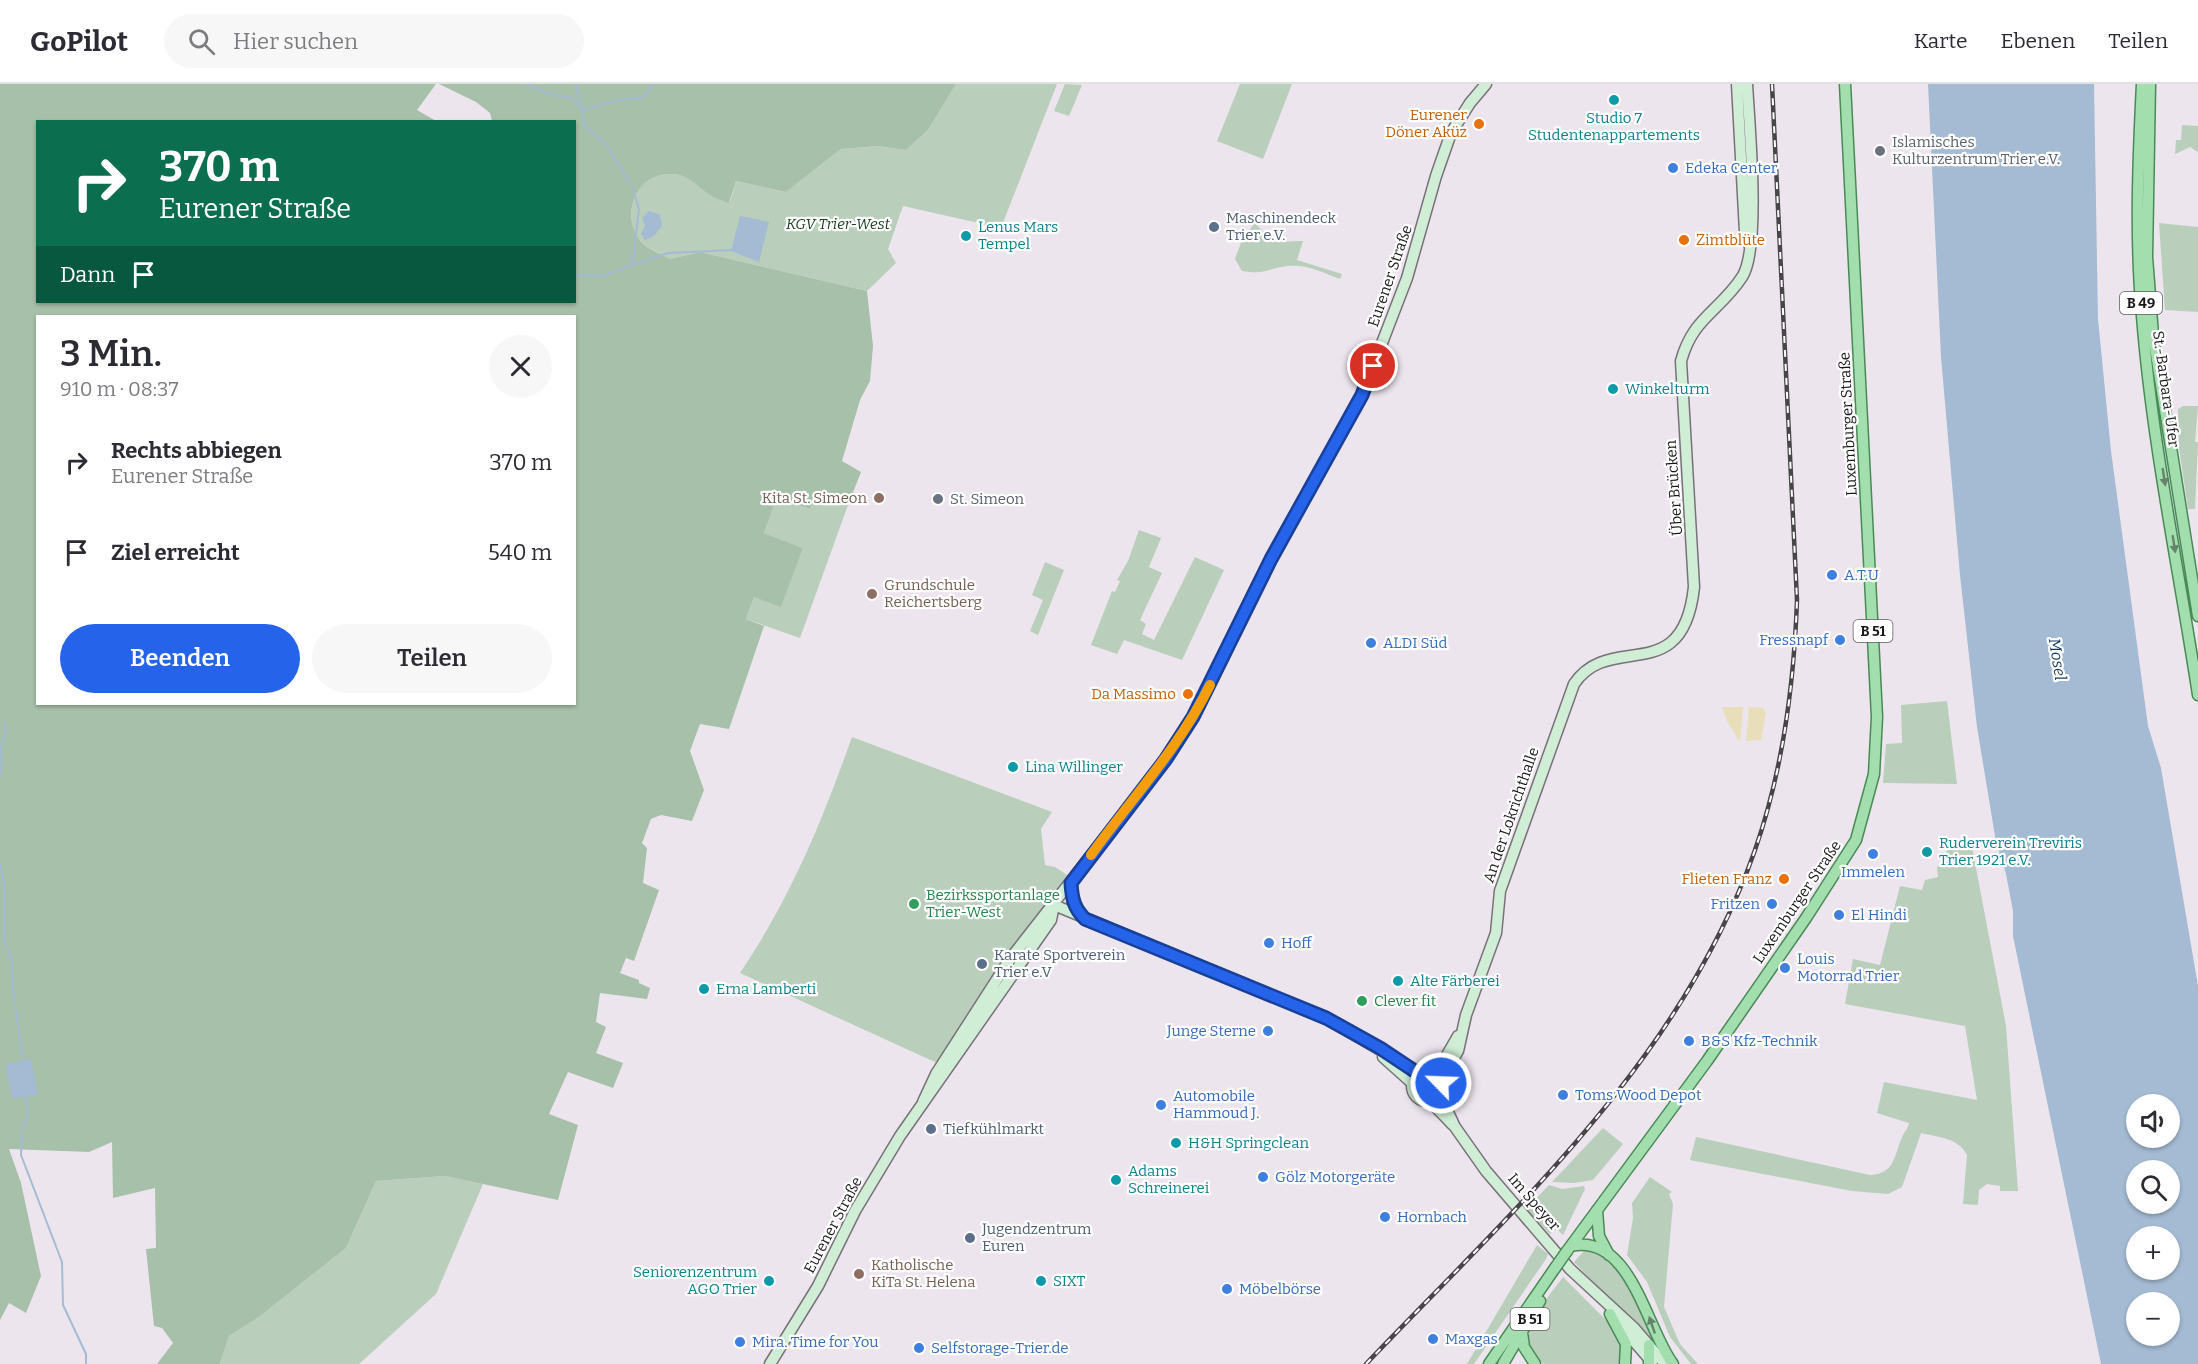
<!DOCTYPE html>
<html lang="de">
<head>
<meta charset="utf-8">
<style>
  :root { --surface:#fff; --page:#f7f7f7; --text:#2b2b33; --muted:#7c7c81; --line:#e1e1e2; --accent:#2563eb }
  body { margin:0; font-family:Bitter,serif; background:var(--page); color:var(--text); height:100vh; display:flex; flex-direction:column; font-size:22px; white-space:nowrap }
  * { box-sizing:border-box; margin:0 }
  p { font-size:20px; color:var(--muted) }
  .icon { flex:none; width:33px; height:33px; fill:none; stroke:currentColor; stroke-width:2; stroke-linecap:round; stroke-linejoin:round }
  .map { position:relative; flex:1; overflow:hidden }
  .details { position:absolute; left:36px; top:231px; width:540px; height:390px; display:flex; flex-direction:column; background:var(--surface); border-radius:0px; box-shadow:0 2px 4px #0004 }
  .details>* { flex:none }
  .top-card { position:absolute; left:36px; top:36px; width:540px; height:183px; border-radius:0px; box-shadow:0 2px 4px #0004; background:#0b6e4f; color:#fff; overflow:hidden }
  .controls { position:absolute; left:2126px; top:1010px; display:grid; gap:12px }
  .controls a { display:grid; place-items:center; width:54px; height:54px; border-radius:50%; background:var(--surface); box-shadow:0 2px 4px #0004; font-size:30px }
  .pin { position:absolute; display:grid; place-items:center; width:51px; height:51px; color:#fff; margin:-26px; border:3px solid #fff; border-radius:50%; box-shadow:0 2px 6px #0007 }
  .me { position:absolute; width:66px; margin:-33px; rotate:294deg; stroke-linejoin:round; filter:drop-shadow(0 0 4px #0008) }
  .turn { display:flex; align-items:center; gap:21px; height:126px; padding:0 24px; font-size:27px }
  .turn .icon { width:78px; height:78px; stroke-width:2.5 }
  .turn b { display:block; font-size:42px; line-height:51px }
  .then { display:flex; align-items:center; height:57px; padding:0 24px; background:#0003; gap:12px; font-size:22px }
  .round { display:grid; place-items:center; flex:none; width:63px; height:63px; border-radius:32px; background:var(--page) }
  .head { display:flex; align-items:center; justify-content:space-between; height:102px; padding:0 24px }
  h1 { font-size:36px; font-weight:600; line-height:45px }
  .action { display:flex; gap:12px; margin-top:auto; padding:12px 24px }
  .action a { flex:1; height:69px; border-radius:36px; background:var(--accent); color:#fff; font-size:24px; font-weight:600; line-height:69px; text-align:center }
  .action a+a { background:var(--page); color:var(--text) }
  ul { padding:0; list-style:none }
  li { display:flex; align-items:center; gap:18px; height:90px; padding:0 24px }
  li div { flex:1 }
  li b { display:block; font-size:22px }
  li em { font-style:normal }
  header { display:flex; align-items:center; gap:36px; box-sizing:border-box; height:84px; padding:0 30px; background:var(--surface); border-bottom:2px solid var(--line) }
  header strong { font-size:28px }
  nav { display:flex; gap:33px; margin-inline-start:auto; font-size:21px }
  .search { width:420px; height:54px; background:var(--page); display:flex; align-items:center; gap:15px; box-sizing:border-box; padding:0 21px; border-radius:33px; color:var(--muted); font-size:22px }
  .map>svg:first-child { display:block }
  .green { fill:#b9cebb }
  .forest { fill:#a7c0a9; fill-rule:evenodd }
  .sand { fill:#e8deb9 }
  .water { fill:#a4bbd3; fill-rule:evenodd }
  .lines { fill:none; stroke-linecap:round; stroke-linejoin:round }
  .stream { stroke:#a4bbd3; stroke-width:2 }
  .secondary-casing { stroke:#797179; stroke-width:13 }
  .primary-casing { stroke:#4a8a57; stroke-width:13 }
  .secondary { stroke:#d0eed6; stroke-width:10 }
  .primary { stroke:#a2deae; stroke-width:10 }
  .rail-casing { stroke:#484449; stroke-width:4.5 }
  .rail { stroke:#fff; stroke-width:2; stroke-dasharray:7; stroke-linecap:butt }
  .primary-bridge-casing { stroke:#4a8a57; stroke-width:13; stroke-linecap:butt }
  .primary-bridge { stroke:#a2deae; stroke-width:10 }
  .oneway { fill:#65846b }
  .route-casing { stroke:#184099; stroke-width:15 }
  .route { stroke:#2563eb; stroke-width:10 }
  .slow { stroke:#f59e0b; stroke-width:10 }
  .culture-dot { fill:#0f9aa8; stroke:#fff; stroke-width:2 }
  .food-dot { fill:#e8710a; stroke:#fff; stroke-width:2 }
  .worship-dot { fill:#6b7280; stroke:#fff; stroke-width:2 }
  .shop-dot { fill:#3f7fe0; stroke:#fff; stroke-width:2 }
  .service-dot { fill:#5c6f8a; stroke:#fff; stroke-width:2 }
  .education-dot { fill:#8d6e63; stroke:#fff; stroke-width:2 }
  .leisure-dot { fill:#2e9e5b; stroke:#fff; stroke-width:2 }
  .labels { text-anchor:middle; stroke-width:4.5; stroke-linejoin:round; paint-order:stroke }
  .shield { fill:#fff; stroke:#5f5d5f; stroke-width:1.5 }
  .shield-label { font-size:14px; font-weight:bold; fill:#1a171a }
  .food-label { font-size:15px; fill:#c56008; stroke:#fff; text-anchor:end }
  .culture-label { font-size:15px; fill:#0d838f; stroke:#fff; text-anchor:start }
  .worship-label { font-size:15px; fill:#5b616d; stroke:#fff; text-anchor:start }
  .shop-label { font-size:15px; fill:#366cbe; stroke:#fff; text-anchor:start }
  .service-label { font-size:15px; fill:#4e5e75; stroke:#fff; text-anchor:start }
  .park-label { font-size:15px; font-style:italic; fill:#1a4120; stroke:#fff }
  .street-label { font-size:15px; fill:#1a171a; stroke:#fff }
  .education-label { font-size:15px; fill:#785e54; stroke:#fff; text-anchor:start }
  .leisure-label { font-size:15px; fill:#27864d; stroke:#fff; text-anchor:start }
  .water-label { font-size:16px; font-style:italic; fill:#14395a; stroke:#fff }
</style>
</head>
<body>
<header>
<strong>GoPilot</strong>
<div class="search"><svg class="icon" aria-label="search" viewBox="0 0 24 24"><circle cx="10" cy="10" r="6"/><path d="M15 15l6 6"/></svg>Hier suchen</div>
<nav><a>Karte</a><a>Ebenen</a><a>Teilen</a></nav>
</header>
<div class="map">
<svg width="2198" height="1280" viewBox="0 0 2198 1280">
  <rect width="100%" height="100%" fill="#ede5ee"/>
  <path class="green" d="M956 0H1057L1001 144 903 122 888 165 896 179 867 207 700 168 670 175C661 170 645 164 639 155 620 128 638 88 672 90 687 90 697 102 708 110 714 114 722 116 730 118L736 97 786 108 841 65 878 62 906 66 928 46Z
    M1065 0 1082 1 1069 32 1054 27Z
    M1240 0H1292L1263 75 1217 57Z
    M2182 41 2198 42V68L2190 63 2175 70 2176 56H2181Z
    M1255 139 1273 158 1303 157 1297 176 1342 190 1340 195C1325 189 1305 180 1289 182 1267 184 1267 191 1242 187L1235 175 1242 156Z
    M2159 139 2198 143V228L2165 226Z
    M2183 322H2198L2195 358H2198L2195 425H2188L2179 364 2178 325Z
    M817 409 848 421 800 554 746 535 754 513 781 522 803 464 764 449 777 413 810 425Z
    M1139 446 1161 454 1149 483 1162 489 1140 536 1146 540 1142 550 1154 556 1195 473 1224 486 1182 576 1124 556 1117 570 1091 561 1112 507 1115 508 1120 497 1117 496 1128 477Z
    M1045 478 1064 486 1038 551 1030 547 1043 516 1032 511Z
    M1947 617 1957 700 1883 699 1886 660 1902 659 1901 621Z
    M852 653 1052 728 1041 745 1045 781 1055 783 1067 791 990 894 937 979 740 889C791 813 821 740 852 653Z
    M1972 763 2006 942 2018 1107H2000V1102L1987 1100 1979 1106 1978 1121 1963 1120 1967 1071C1959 1054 1937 1053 1921 1049L1902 1103 1888 1110 1852 1107 1690 1076 1696 1053 1870 1091C1896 1090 1894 1070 1903 1051 1905 1047 1908 1044 1909 1039L1877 1029 1884 998 1977 1016 1965 942 1845 920 1853 875 1880 881 1900 802 1922 806 1925 796 1938 793 1937 783 1949 782 1946 764Z
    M1418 1002a9 9 0 1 1 18 0a9 9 0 1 1-18 0Z
    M1603 1044 1623 1060 1593 1096 1574 1099 1552 1098Z
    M445 1092 483 1100 436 1210 359 1280H220L229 1252 259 1233 346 1164 376 1097Z
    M1650 1093 1672 1108 1669 1110 1673 1120 1664 1223 1680 1260 1698 1280H1691L1670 1253 1647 1198 1627 1171 1633 1134 1632 1119Z
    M1549 1101 1562 1105 1584 1102 1585 1105 1563 1151 1557 1145 1550 1150 1526 1125Z
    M1537 1161 1548 1170 1546 1175 1474 1280H1467Z
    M1584 1167C1623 1170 1645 1233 1656 1264L1574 1178Z
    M1563 1193 1612 1242 1625 1269 1621 1280H1544C1506 1257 1546 1217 1563 1193Z"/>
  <path class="forest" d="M0 0H436L417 26 436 37 38 38V218H574V38L492 37 490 29 476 18 439 0H956L928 46 906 66 878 62 841 65 786 108 736 97 729 119C722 116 714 114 708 110 697 102 687 90 672 90 638 88 620 128 639 155 644 164 661 170 670 175L700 168 867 207 873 262 870 297 860 316 842 377 861 388 848 421 817 409 810 425 777 413 764 449 803 464 781 523 754 513 746 535 764 542 729 645 700 640 690 667 704 706 692 737 661 731 651 735 642 759 647 764 643 799 659 806 634 877 626 874 620 889 639 896V899L650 904 647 915 600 909 596 938 606 943 596 969 623 979 613 1004 568 988 549 1030 578 1041 558 1116 445 1092 376 1097 346 1164 259 1233 229 1252 220 1280H157L173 1259 162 1244 154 1242 146 1165 156 1164 155 1104 113 1114 112 1058 89 1068 9 1065 21 1099 41 1192 26 1229 9 1219 0 1236ZM38 232H574V620H38Z"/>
  <path class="sand" d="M1722 623H1743L1740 658 1728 639Z
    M1749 623 1763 624 1766 629 1761 656 1746 657Z"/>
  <path class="water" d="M1928 0H2094L2098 235 2111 367 2148 642 2161 684 2198 902V1280H2101L2013 852V827L2006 790 1996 758 1977 643 1960 491 1941 273ZM2136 1020H2169V1053H2136ZM2136 1086H2169V1119H2136ZM2136 1152H2169V1185H2136ZM2136 1218H2169V1251H2136Z
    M649 127 660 131 662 142 654 152 645 156 641 150 645 141 642 134Z
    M740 132 769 138 759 178 731 167Z
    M31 975 38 1011 12 1015 6 980Z"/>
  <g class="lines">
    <path class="stream" d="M526 0 553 11 573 14 582 26
      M576 0 582 24
      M630 100 608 63 585 42 582 26 619 16 643 13 654 0
      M633 105 639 125 632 181 668 169 732 166
      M574 191 602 192 632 181
      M0 691C4 681 0 676 1 666 2 652 8 656 4 638
      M0 779 4 802V855L12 878 13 905 23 977
      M25 1010 28 1032 23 1041 21 1071 62 1178 63 1221 86 1270V1280"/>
    <defs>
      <path id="secondary" d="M1737 0 1745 148 1750 163
        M1071 799 1073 818 1082 832
        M1054 821 1326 934 1419 989
        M1383 973 1412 999
        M1412 1002a15 15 0 1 1 30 0a15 15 0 1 1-30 0Z
        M1433 988 1443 978 1458 952
        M1440 997 1458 967 1466 931 1496 849 1500 807 1574 600C1610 546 1683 606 1694 503L1681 277C1693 233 1720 227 1742 193 1761 165 1749 38 1747 0
        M1440 1011 1455 1043 1486 1087 1570 1185 1634 1244 1665 1280
        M1430 1017 1453 1041
        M923 1018 936 990 1010 875 1154 691 1193 633 1271 475 1362 311 1407 194 1436 92 1451 49 1470 19 1486 0
        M1619 1240 1652 1278
        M770 1280 818 1202 855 1127 900 1052 1051 836 1054 821"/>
      <path id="primary" d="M2142 0C2138 78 2135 155 2142 232 2152 359 2179 486 2198 611
        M2150 0 2147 173 2153 251 2198 532
        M1597 1126 1599 1152 1609 1171
        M1571 1162C1631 1148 1647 1247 1673 1280
        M1567 1167 1707 977 1806 834 1856 756 1874 690 1877 633 1845 0
        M1610 1230 1626 1260 1625 1280
        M1522 1248 1524 1263 1535 1280
        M1489 1280 1555 1184
        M1503 1280 1540 1217
        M1649 1280V1261"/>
    </defs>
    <use href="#secondary" class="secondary-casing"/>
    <use href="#primary" class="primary-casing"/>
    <use href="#secondary" class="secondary"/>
    <use href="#primary" class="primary"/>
    <defs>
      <path id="rail" d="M1366 1280C1514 1125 1682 975 1755 766 1783 686 1794 601 1797 516L1772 0"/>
    </defs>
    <use href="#rail" class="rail-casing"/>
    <use href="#rail" class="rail"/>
    <defs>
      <path id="primary-bridge" d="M1555 1184 1567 1167"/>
    </defs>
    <use href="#primary-bridge" class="primary-bridge-casing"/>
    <use href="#primary-bridge" class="primary-bridge"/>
  </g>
  <defs><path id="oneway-solid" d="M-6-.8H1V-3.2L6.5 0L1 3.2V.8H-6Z" transform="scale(1.5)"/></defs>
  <g class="oneway">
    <use href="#oneway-solid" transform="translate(2164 393) rotate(81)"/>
    <use href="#oneway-solid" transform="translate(2174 460) rotate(81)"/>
    <use href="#oneway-solid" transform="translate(1652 1241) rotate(-109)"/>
  </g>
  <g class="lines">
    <defs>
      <path id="route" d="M1373 282 1362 311 1271 475 1193 633 1166 675 1071 799C1072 815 1074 824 1085 835L1326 934 1380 964 1416 988 1435 989 1441 999"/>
    </defs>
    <use href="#route" class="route-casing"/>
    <use href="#route" class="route"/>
    <path class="slow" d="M1091 771C1132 714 1179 664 1210 601"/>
  </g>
  <g class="culture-dot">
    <circle cx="1614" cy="16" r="6"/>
    <circle cx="966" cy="152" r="6"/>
    <circle cx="1613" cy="305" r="6"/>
    <circle cx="1013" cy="683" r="6"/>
    <circle cx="1927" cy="768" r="6"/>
    <circle cx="1398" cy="897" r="6"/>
    <circle cx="704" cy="905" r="6"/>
    <circle cx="1176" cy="1059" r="6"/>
    <circle cx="1116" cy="1096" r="6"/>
    <circle cx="769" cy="1197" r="6"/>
    <circle cx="1041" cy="1197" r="6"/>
  </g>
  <g class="food-dot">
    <circle cx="1479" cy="40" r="6"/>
    <circle cx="1684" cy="156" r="6"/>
    <circle cx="1188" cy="610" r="6"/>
    <circle cx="1784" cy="795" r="6"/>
  </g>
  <g class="worship-dot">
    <circle cx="1880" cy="67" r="6"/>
    <circle cx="938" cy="415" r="6"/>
  </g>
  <g class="shop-dot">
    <circle cx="1673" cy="84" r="6"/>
    <circle cx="1832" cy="491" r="6"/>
    <circle cx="1840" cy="556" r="6"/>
    <circle cx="1371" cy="559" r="6"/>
    <circle cx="1873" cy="770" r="6"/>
    <circle cx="1772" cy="820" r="6"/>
    <circle cx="1839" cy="831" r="6"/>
    <circle cx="1269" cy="859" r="6"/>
    <circle cx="1785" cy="884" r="6"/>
    <circle cx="1268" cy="947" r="6"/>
    <circle cx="1689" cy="957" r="6"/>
    <circle cx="1563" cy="1011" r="6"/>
    <circle cx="1161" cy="1021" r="6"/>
    <circle cx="1263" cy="1093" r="6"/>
    <circle cx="1385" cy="1133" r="6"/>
    <circle cx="1227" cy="1205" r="6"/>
    <circle cx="1433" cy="1255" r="6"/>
    <circle cx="740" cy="1258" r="6"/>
    <circle cx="919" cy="1264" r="6"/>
  </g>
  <g class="service-dot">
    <circle cx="1214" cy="143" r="6"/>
    <circle cx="982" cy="880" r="6"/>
    <circle cx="931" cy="1045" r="6"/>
    <circle cx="970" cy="1154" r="6"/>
  </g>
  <g class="education-dot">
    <circle cx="879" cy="414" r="6"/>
    <circle cx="872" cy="510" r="6"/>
    <circle cx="859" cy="1190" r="6"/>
  </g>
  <g class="leisure-dot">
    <circle cx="914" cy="820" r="6"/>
    <circle cx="1362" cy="917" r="6"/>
  </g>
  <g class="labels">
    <g class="shield">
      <rect x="2120" y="208" width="42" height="22" rx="4.5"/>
      <rect x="1853.5" y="536" width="39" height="22" rx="4.5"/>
      <rect x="1510.5" y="1224" width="39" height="22" rx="4.5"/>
    </g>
    <g class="shield-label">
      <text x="2141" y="224">B 49</text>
      <text x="1873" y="552">B 51</text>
      <text x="1530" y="1240">B 51</text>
    </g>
    <g class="food-label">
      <text x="1467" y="36">Eurener<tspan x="1467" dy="17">Döner Aküz</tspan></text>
      <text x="1696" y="161" text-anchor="start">Zimtblüte</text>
      <text x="1176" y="615">Da Massimo</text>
      <text x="1772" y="800">Flieten Franz</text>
    </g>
    <g class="culture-label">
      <text x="1614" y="39" text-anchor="middle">Studio 7<tspan x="1614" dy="17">Studentenappartements</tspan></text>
      <text x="978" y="148">Lenus Mars<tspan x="978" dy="17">Tempel</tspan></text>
      <text x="1625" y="310">Winkelturm</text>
      <text x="1025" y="688">Lina Willinger</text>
      <text x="1939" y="764">Ruderverein Treviris<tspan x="1939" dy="17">Trier 1921 e.V.</tspan></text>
      <text x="1410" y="902">Alte Färberei</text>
      <text x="716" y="910">Erna Lamberti</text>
      <text x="1188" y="1064">H&amp;H Springclean</text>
      <text x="1128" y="1092">Adams<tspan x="1128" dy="17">Schreinerei</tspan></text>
      <text x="757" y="1193" text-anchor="end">Seniorenzentrum<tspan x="757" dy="17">AGO Trier</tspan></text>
      <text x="1053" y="1202">SIXT</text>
    </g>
    <g class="worship-label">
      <text x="1892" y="63">Islamisches<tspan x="1892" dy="17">Kulturzentrum Trier e.V.</tspan></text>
      <text x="950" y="420">St. Simeon</text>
    </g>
    <g class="shop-label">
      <text x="1685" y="89">Edeka Center</text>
      <text x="1844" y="496">A.T.U</text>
      <text x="1828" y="561" text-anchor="end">Fressnapf</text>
      <text x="1383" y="564">ALDI Süd</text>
      <text x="1873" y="793" text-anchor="middle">Immelen</text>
      <text x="1760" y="825" text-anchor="end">Fritzen</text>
      <text x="1851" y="836">El Hindi</text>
      <text x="1281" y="864">Hoff</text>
      <text x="1797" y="880">Louis<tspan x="1797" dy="17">Motorrad Trier</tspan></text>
      <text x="1256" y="952" text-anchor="end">Junge Sterne</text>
      <text x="1701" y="962">B&amp;S Kfz-Technik</text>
      <text x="1575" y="1016">Toms Wood Depot</text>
      <text x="1173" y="1017">Automobile<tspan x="1173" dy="17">Hammoud J.</tspan></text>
      <text x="1275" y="1098">Gölz Motorgeräte</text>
      <text x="1397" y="1138">Hornbach</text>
      <text x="1239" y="1210">Möbelbörse</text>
      <text x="1445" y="1260">Maxgas</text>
      <text x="752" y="1263">Mira. Time for You</text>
      <text x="931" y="1269">Selfstorage-Trier.de</text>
    </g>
    <g class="service-label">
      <text x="1226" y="139">Maschinendeck<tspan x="1226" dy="17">Trier e.V.</tspan></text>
      <text x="994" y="876">Karate Sportverein<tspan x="994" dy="17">Trier e.V</tspan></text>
      <text x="943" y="1050">Tiefkühlmarkt</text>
      <text x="982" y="1150">Jugendzentrum<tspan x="982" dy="17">Euren</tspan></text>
    </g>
    <g class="park-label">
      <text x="838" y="145">KGV Trier-West</text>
    </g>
    <g class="street-label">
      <text transform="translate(1390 192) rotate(-71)" y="5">Eurener Straße</text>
      <text transform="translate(2166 305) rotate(82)" y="5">St.-Barbara-Ufer</text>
      <text transform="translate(1848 340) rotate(-93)" y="5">Luxemburger Straße</text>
      <text transform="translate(1674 404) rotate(-94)" y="5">Über Brücken</text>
      <text transform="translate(1511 731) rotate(-71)" y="5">An der Lokrichthalle</text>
      <text transform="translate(1797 818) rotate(-56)" y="5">Luxemburger Straße</text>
      <text transform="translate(1534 1118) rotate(49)" y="5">Im Speyer</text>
      <text transform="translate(833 1141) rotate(-62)" y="5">Eurener Straße</text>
    </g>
    <g class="education-label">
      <text x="867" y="419" text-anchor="end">Kita St. Simeon</text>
      <text x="884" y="506">Grundschule<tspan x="884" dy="17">Reichertsberg</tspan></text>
      <text x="871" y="1186">Katholische<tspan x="871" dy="17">KiTa St. Helena</tspan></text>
    </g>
    <g class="leisure-label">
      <text x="926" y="816">Bezirkssportanlage<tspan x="926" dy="17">Trier-West</tspan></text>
      <text x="1374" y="922">Clever fit</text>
    </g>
    <g class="water-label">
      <text transform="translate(2058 575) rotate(81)" y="6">Mosel</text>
    </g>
  </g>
</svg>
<div class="controls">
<a><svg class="icon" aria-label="sound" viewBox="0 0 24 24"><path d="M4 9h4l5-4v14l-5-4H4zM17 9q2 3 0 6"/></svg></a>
<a><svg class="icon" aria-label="search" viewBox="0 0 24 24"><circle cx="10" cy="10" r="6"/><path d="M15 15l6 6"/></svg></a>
<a>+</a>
<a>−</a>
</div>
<div class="pin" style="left:1373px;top:282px;background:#d93025"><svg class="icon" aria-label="arrive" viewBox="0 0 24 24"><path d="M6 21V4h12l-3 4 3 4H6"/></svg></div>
<svg class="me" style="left:1441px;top:999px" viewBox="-20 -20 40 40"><circle r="17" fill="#2563eb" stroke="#fff" stroke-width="3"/><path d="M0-11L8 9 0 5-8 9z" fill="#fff"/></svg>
<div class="top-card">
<div class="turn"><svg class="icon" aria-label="right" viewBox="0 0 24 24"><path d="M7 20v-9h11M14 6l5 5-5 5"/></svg><div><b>370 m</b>Eurener Straße</div></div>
<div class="then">Dann<svg class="icon" aria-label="arrive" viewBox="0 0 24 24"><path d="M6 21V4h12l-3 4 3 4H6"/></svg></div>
</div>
<section class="details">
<div class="head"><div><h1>3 Min.</h1><p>910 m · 08:37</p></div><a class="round"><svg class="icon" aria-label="close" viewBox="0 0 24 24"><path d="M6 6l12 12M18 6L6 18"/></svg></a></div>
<ul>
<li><svg class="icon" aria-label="right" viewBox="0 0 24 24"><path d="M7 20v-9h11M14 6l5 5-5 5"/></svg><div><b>Rechts abbiegen</b><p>Eurener Straße</p></div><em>370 m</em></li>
<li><svg class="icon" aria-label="arrive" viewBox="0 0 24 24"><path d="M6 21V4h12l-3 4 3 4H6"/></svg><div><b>Ziel erreicht</b></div><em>540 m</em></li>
</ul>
<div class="action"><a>Beenden</a><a>Teilen</a></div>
</section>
</div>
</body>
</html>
